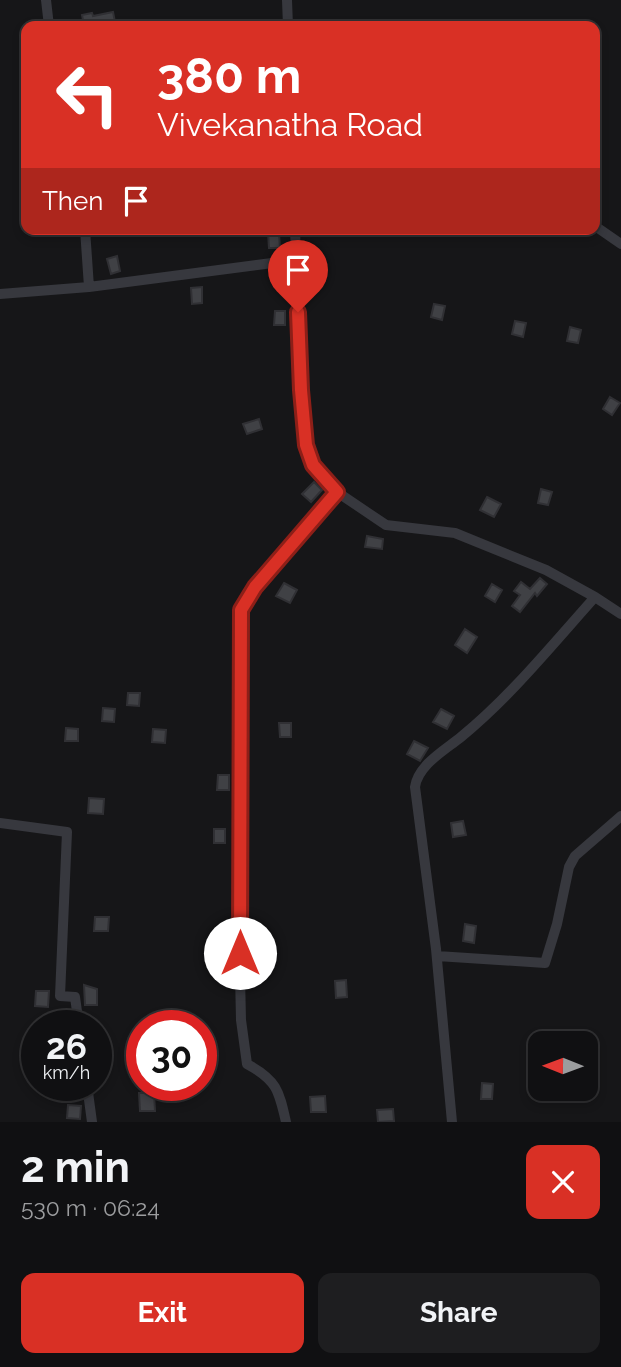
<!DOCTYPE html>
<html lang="en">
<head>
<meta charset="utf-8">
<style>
  :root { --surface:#101012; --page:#1e1e20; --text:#f1f3f6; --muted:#9c9d9f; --line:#303032; --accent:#d93025 }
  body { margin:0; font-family:Raleway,sans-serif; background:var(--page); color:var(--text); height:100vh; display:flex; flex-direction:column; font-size:26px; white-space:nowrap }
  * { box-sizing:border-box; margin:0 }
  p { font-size:23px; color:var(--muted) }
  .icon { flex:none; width:38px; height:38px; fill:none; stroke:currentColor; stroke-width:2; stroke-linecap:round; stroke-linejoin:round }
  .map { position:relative; height:1122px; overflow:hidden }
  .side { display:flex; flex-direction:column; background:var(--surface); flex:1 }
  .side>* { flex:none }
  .top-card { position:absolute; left:21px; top:21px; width:579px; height:214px; border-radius:14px; box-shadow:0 4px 10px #0003,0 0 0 2px var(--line); background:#d93025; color:#fff; overflow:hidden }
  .needle { width:46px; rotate:271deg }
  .buttons { position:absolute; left:528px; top:1031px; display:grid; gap:14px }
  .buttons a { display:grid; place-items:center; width:70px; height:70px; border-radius:14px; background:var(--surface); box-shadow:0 4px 10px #0003,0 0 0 2px var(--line); font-size:35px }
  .speed { position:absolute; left:21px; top:1010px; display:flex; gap:14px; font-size:35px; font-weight:700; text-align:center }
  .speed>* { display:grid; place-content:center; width:91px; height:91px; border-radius:50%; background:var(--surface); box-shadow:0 4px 10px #0003,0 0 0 2px var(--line); line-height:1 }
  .speed small { font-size:18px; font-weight:400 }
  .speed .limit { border:10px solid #d22; background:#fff; color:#111 }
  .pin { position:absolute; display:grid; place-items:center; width:60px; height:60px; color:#fff; margin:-72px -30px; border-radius:50% 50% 50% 0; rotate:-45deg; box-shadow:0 0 7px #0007 }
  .pin .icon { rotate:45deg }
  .me { position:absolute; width:77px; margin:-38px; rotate:0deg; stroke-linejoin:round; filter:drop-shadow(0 0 5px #0008) }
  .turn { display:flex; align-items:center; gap:24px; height:147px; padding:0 21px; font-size:32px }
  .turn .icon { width:91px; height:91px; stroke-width:2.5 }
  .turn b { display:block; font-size:49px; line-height:60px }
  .then { display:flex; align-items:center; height:66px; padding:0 21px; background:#0003; gap:14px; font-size:26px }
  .round { display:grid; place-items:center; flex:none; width:74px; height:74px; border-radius:14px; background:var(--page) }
  .headline { display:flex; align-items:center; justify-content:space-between; height:119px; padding:0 21px }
  h1 { font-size:42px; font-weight:700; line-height:52px }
  .action { display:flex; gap:14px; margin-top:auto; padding:14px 21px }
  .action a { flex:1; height:80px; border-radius:14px; background:var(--accent); color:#fff; font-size:28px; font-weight:700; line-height:80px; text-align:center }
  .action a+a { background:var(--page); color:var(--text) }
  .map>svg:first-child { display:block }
  .building { fill:#404145; stroke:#303034; stroke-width:2 }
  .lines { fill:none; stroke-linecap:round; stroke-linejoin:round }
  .street { stroke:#37383e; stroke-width:10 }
  .route-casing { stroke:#8d1f18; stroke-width:18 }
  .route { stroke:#d93025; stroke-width:12 }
</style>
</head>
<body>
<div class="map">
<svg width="621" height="1122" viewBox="0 0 621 1122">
  <rect width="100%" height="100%" fill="#161618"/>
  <path class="building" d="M113 12 115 22 105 24 104 21 84 25 82 15 92 13 93 16Z
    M268 233H279L280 248H269Z
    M117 256 120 271 111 274 107 259Z
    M202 287V303L192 304 191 288Z
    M434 304 445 306 442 320 431 317Z
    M275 311H285V325H274Z
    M515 321 526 323 523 337 512 334Z
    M570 327 581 330 578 343 567 341Z
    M610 397 620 403 612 415 603 409Z
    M259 419 262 429 247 434 243 424Z
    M314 482 322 490 311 502 302 494Z
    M541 489 552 492 548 505 538 503Z
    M487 497 501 504 494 517 480 510Z
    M367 536 383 539 382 549 365 547Z
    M540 578 547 584 537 596 535 593 520 612 512 606 520 595 514 591 521 582 530 589Z
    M284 583 297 590 290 603 276 596Z
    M492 584 502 590 495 602 485 596Z
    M465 629 477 637 467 653 455 645Z
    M128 693H140L139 706 127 705Z
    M103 708 115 709 114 722 102 721Z
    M441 709 454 716 447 729 433 722Z
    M279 723H291V737H280Z
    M66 728 78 729V741H65Z
    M153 729 166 730 165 743 152 742Z
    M414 741 428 748 420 761 407 754Z
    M218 775H229V790H217Z
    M89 798 104 799 103 814 88 813Z
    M463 821 466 835 453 837 451 823Z
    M214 829H225V843H214Z
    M95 917H109L108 931H94Z
    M465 924 476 926 474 943 463 941Z
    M346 980 347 997 336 998 335 981Z
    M84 985 97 989V1005H85Z
    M36 991H49L48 1007 35 1006Z
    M482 1083 493 1084 492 1099H481Z
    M139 1093H154L155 1111H140Z
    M325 1096 326 1112H311L310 1097Z
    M68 1105 81 1106 80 1119 67 1118Z
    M393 1109 394 1121 378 1122 377 1110Z"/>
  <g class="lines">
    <path class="street" d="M46 0 49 26
      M287 0 288 26
      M595 226 621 244
      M85 229 89 287
      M295 229 301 390 306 445 313 465 337 492 386 525 455 533 546 570 595 597 621 614
      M0 294 89 287 295 260
      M0 823 67 832 60 996 75 997 79 1026
      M437 956 545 963 557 924 569 867 575 856 621 816
      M87 1085 92 1122
      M286 1122C279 1091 277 1080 247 1064L241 1020 239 930 241 610 255 587 337 492
      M452 1122 436 949 415 787C418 765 445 750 461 737 511 696 552 645 595 597"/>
  </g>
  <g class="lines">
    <defs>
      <path id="route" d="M240 953 241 610 255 587 337 492 313 465 306 445 301 390 298 312"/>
    </defs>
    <use href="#route" class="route-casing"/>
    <use href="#route" class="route"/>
  </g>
</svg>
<div class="buttons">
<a><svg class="needle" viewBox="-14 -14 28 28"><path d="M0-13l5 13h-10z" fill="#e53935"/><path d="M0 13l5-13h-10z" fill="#9c9d9f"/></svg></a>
</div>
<div class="speed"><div>26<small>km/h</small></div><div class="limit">30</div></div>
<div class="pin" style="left:298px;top:312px;background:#d93025"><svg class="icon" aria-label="arrive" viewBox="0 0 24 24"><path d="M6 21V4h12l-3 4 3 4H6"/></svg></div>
<svg class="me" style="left:240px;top:953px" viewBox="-20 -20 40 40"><circle r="19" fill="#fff"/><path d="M0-13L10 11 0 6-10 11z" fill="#d93025"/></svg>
<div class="top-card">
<div class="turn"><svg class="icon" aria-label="left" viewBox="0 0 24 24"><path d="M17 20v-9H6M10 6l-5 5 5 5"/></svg><div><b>380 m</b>Vivekanatha Road</div></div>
<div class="then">Then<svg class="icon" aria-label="arrive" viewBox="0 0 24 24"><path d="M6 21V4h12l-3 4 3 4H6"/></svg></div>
</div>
</div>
<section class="side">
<div class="headline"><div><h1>2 min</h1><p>530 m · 06:24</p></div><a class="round" style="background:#d93025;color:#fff"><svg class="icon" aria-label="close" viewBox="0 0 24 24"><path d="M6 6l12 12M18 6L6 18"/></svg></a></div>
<div class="action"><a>Exit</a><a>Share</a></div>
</section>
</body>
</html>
